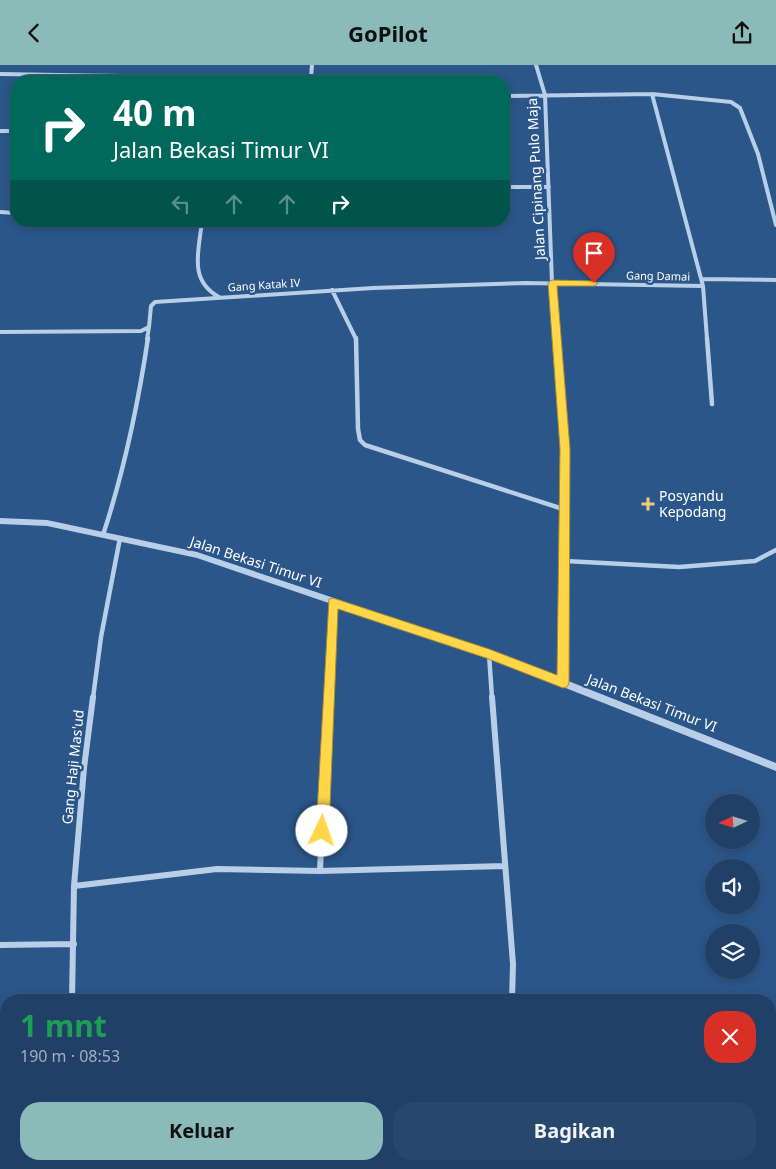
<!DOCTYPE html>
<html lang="id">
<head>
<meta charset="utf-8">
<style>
  :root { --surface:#204067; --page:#28476d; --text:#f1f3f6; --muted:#a2afc0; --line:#3d597b; --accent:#8bbbb9 }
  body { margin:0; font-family:"Noto Sans",sans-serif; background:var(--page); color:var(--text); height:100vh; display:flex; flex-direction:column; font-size:19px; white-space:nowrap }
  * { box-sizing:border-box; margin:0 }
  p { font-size:16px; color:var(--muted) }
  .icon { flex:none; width:28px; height:28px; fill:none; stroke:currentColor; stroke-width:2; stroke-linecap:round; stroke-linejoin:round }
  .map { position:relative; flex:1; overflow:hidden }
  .panel { position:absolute; left:0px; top:929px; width:776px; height:176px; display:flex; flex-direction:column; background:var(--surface); border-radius:20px 20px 0 0; box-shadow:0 2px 8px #0003,0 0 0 1px var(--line) }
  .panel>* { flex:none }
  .top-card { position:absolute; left:10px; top:10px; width:500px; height:152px; border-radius:20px; box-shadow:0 2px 8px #0003,0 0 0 1px var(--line); background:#00695c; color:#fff; overflow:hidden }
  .needle { width:32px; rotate:266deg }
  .controls { position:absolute; left:705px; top:729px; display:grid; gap:10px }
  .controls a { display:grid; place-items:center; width:55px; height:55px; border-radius:50%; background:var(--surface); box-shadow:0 2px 8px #0003,0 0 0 1px var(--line); font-size:25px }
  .pin { position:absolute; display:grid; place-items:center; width:42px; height:42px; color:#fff; margin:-51px -21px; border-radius:50% 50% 50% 0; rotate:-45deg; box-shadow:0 0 5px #0007 }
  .pin .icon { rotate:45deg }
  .me { position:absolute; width:55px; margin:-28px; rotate:3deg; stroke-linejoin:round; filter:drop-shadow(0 0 4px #0008) }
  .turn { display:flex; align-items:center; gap:18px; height:105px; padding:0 20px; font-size:22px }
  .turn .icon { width:65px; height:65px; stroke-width:2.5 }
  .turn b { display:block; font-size:35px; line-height:42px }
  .lanes { display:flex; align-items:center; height:48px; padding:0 20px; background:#0003; justify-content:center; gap:25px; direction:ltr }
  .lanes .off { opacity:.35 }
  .round { display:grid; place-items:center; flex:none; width:52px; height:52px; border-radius:20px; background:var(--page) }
  .head { display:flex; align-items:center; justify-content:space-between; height:85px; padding:0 20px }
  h1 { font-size:30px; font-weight:700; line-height:38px; color:#1e9e55 }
  .cta { display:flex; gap:10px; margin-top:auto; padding:10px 20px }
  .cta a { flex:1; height:58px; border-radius:20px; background:var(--accent); color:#111; font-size:20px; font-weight:700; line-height:58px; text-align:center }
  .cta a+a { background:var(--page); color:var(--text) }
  header { display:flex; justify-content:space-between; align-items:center; height:65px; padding:0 20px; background:var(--accent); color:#111; font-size:22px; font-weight:700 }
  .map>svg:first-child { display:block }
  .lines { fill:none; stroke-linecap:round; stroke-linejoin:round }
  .minor-far2 { stroke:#b9cfe8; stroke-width:4 }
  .minor-far1 { stroke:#b9cfe8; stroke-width:4.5 }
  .minor { stroke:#b9cfe8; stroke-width:6 }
  .tertiary { fill:#b9cfe8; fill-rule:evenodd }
  .route { fill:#ffd54a; stroke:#a68a30 }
  .poi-dot { fill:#eecc81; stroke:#2b5689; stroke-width:2 }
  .labels { text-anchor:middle; stroke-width:5; stroke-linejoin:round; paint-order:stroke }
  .far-street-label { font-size:11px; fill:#fff; stroke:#2b5689 }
  .street-label { font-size:14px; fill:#fff; stroke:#2b5689 }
  .poi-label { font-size:14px; fill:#fff; stroke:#2b5689; text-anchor:start }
</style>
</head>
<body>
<header><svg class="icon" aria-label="back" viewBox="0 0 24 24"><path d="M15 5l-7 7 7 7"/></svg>GoPilot<svg class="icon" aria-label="share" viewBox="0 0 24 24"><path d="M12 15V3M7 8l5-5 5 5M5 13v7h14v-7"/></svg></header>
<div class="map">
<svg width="776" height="1104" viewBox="0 0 776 1104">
  <rect width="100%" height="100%" fill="#2b5689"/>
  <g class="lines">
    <path class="minor-far2" d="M536 0 545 30 552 218 556 274
      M0 9 243 13 328 12 333 13 335 16
      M311 12 312 0
      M652 29 703 221 707 274
      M504 31 652 29 731 37 740 43 758 89 776 160
      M0 66H16
      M504 122H549
      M0 147 16 148
      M202 156C199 186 188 215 219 232
      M702 214 776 215
      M332 225 356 274
      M0 267 141 266 149 262 151 241 155 237 373 223 526 218 703 221
      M147 274 149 262"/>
    <path class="minor-far1" d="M356 273 358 364 360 375 365 380 566 445
      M556 273 565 384 563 618
      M707 273 712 339
      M103 470C124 406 138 340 148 273
      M565 496 679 502 755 496 776 485
      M489 589 492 633
      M93 633 101 572 120 473
      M328 633 333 537"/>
    <path class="minor" d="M492 632 513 899 512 935
      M320 806 328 632
      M74 821 217 804 320 806 504 801
      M0 880 74 879
      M72 935 74 821 84 703 93 632
      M511 1099V1104
      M35 1104 36 1099"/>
    <path class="tertiary" d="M0 453 47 455 197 487 492 586 776 698V706L487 592 197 493 47 461 0 459Z"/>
  </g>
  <path class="route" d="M552 215 594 216 598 218 594 221H557L570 384 569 618 567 622 563 623 486 593 338 544 329 766 327 771 322 773 317 771 316 766 329 534 333 533 489 584 557 610 560 384 548 218Z"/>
  <path class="poi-dot" d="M645.5 431.5h5v5h5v5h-5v5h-5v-5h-5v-5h5z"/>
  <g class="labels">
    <g class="far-street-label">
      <text transform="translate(658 211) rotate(1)" y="4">Gang Damai</text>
      <text transform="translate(264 220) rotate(-4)" y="4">Gang Katak IV</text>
    </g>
    <g class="street-label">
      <text transform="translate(536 114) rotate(-93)" y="5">Jalan Cipinang Pulo Maja</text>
      <text transform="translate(256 497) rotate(18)" y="5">Jalan Bekasi Timur VI</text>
      <text transform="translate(652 638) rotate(21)" y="5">Jalan Bekasi Timur VI</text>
      <text transform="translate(73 702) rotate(-84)" y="5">Gang Haji Mas'ud</text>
    </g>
    <g class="poi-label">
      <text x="659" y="436">Posyandu<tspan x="659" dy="16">Kepodang</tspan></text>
    </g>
  </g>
</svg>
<div class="controls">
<a><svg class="needle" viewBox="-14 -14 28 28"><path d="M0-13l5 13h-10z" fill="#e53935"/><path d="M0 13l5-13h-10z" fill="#a2afc0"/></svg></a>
<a><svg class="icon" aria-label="sound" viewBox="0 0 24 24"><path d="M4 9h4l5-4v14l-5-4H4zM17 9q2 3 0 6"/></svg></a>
<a><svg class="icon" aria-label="layers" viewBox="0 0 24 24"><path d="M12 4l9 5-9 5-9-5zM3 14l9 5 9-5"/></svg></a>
</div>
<div class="pin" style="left:594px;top:218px;background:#d93025"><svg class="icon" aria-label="arrive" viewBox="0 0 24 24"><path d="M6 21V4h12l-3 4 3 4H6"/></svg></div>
<svg class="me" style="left:322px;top:766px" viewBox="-20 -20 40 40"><circle r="19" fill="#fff"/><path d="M0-13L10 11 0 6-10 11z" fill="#ffd54a"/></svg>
<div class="top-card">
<div class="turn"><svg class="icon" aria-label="right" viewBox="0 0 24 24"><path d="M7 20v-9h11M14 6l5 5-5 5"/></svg><div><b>40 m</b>Jalan Bekasi Timur VI</div></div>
<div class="lanes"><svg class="icon off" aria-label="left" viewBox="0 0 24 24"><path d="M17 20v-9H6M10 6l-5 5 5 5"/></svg><svg class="icon off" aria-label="ahead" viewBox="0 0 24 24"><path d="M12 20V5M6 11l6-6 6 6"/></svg><svg class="icon off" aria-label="ahead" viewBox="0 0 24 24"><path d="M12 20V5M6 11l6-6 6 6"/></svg><svg class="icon" aria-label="right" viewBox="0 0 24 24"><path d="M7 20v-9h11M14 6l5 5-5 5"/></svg></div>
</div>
<section class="panel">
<div class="head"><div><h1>1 mnt</h1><p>190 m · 08:53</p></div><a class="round" style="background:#d93025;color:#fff"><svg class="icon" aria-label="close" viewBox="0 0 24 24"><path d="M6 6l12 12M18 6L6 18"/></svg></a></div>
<div class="cta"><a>Keluar</a><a>Bagikan</a></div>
</section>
</div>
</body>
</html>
